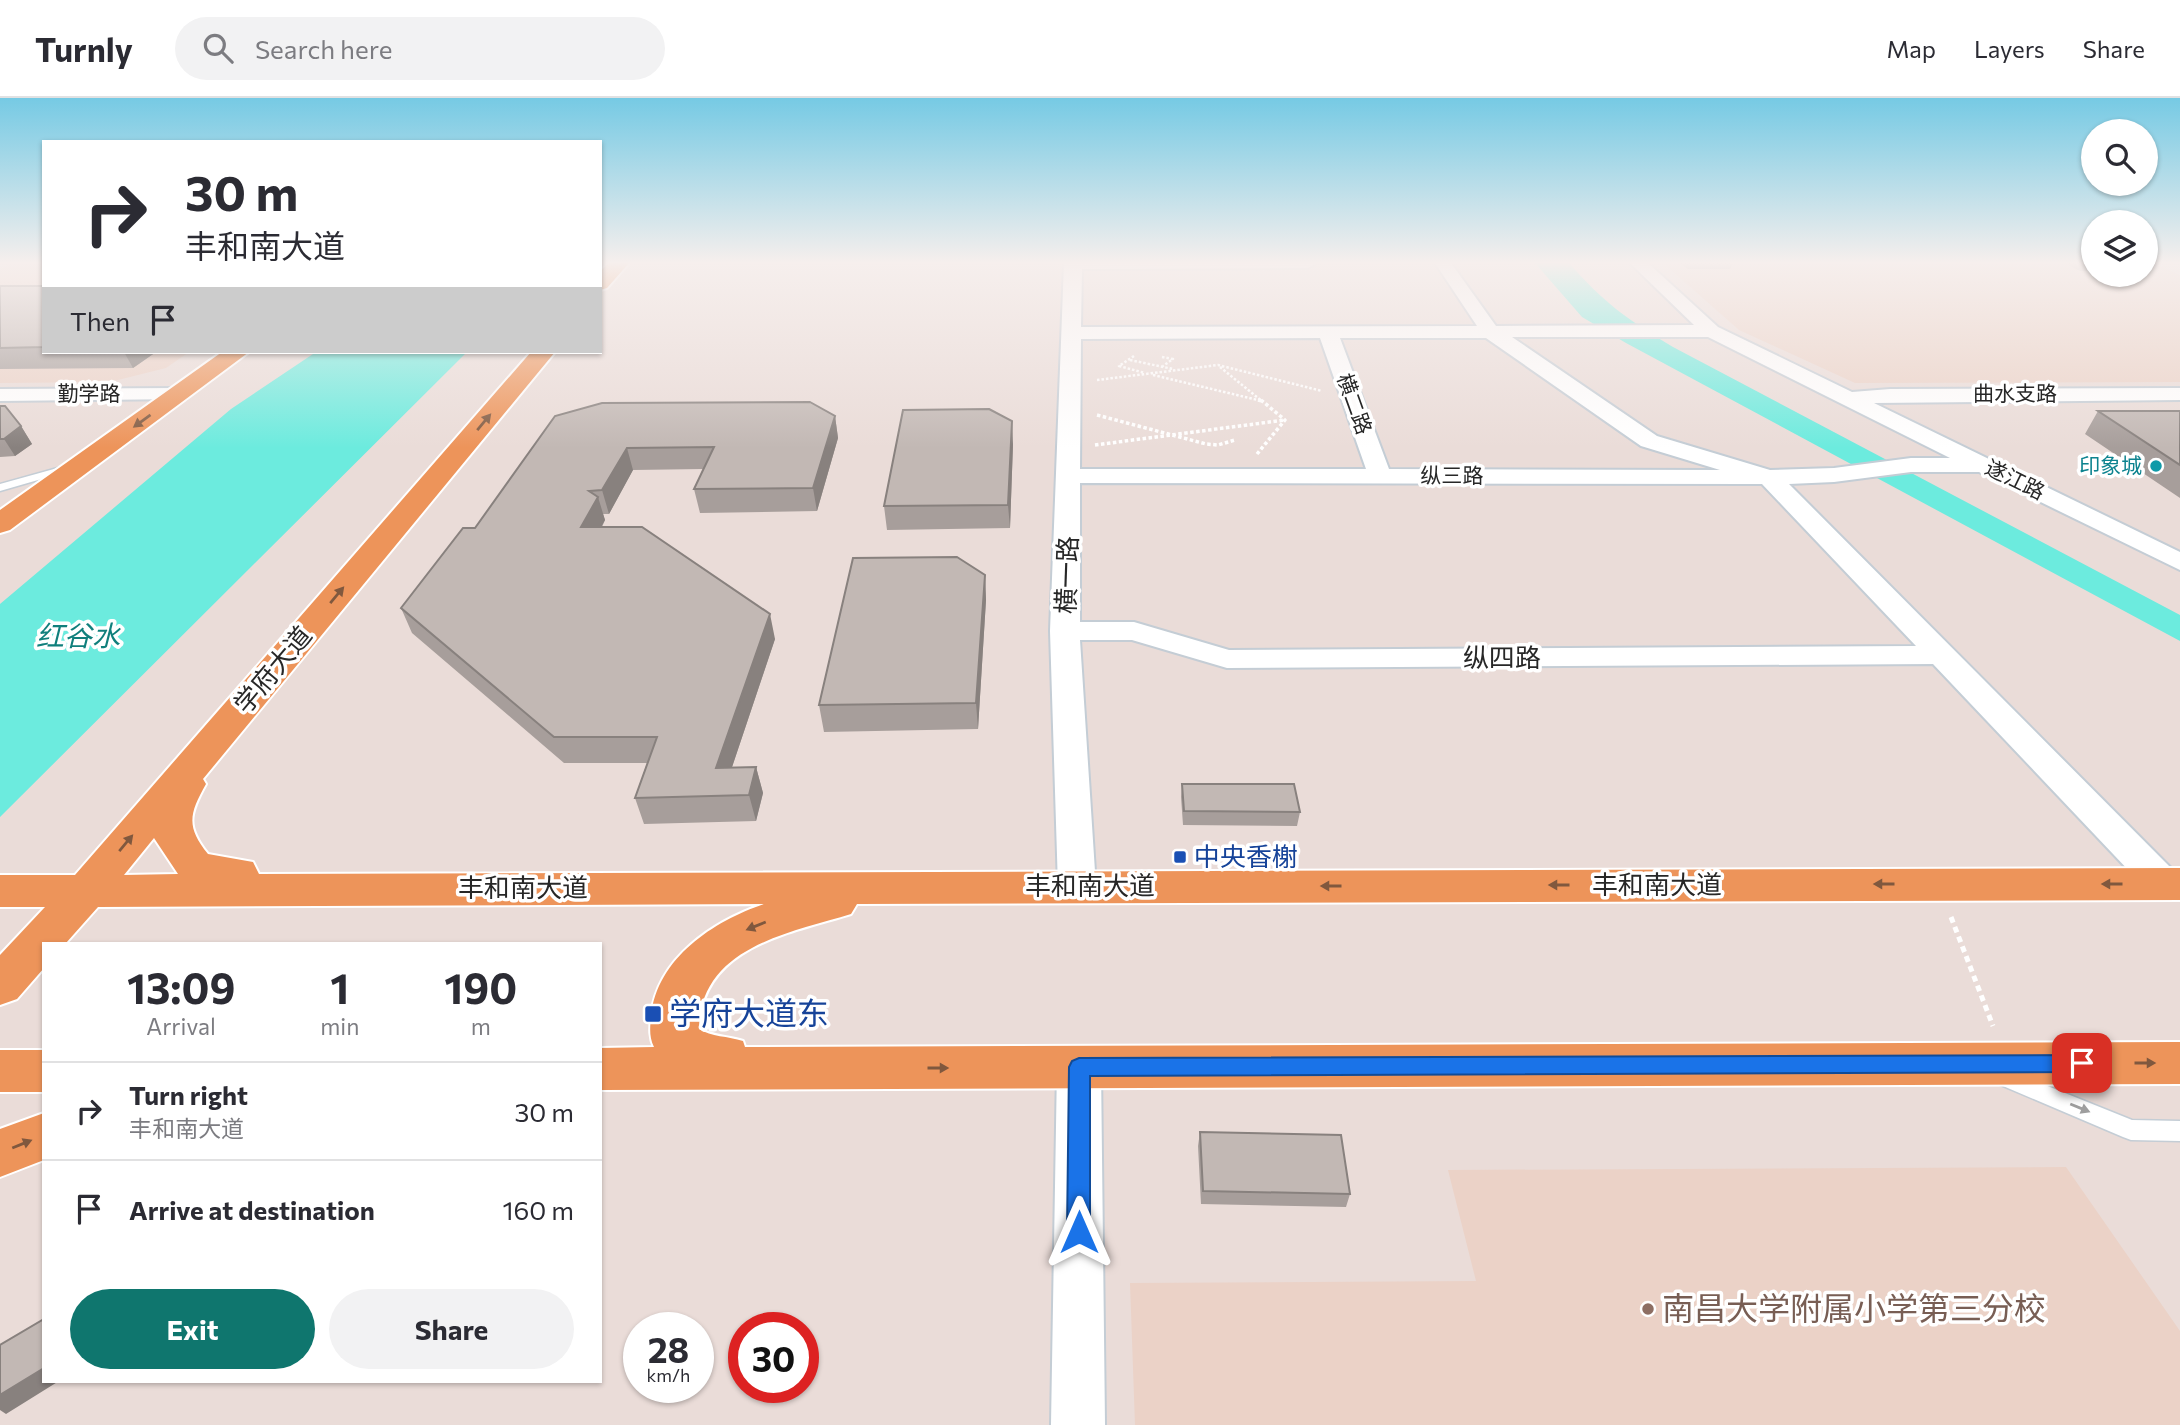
<!DOCTYPE html>
<html lang="en">
<head>
<meta charset="utf-8">
<style>
  :root { --surface:#fff; --page:#f2f2f3; --text:#2b2b33; --muted:#7c7c81; --line:#e1e1e2; --accent:#0f766e }
  body { margin:0; font-family:Commissioner,"Noto Sans SC",sans-serif; background:var(--page); color:var(--text); height:100vh; display:flex; flex-direction:column; font-size:26px; white-space:nowrap }
  * { box-sizing:border-box; margin:0 }
  p { font-size:23px; color:var(--muted) }
  .icon { flex:none; width:38px; height:38px; fill:none; stroke:currentColor; stroke-width:2; stroke-linecap:round; stroke-linejoin:round }
  .map { position:relative; flex:1; overflow:hidden }
  .side { position:absolute; left:42px; top:844px; width:560px; height:441px; display:flex; flex-direction:column; background:var(--surface); border-radius:0px; box-shadow:0 2px 5px #0004 }
  .side>* { flex:none }
  .top-card { position:absolute; left:42px; top:42px; width:560px; height:214px; border-radius:0px; box-shadow:0 2px 5px #0004; background:#fff; color:var(--text); overflow:hidden }
  .tools { position:absolute; left:2081px; top:21px; display:grid; gap:14px }
  .tools a { display:grid; place-items:center; width:77px; height:77px; border-radius:50%; background:var(--surface); box-shadow:0 2px 5px #0004; font-size:35px }
  .speed { position:absolute; left:623px; top:1214px; display:flex; gap:14px; font-size:35px; font-weight:700; text-align:center }
  .speed>* { display:grid; place-content:center; width:91px; height:91px; border-radius:50%; background:var(--surface); box-shadow:0 2px 5px #0004; line-height:1 }
  .speed small { font-size:18px; font-weight:400 }
  .speed .limit { border:10px solid #d22; background:#fff; color:#111 }
  .pin { position:absolute; display:grid; place-items:center; width:60px; height:60px; color:#fff; margin:-30px; border-radius:14px; box-shadow:0 4px 10px #0006 }
  .me { position:absolute; width:77px; margin:-38px; rotate:0deg; stroke-linejoin:round; filter:drop-shadow(0 0 5px #0008) }
  .turn { display:flex; align-items:center; gap:24px; height:147px; padding:0 28px; font-size:32px }
  .turn .icon { width:91px; height:91px; stroke-width:2.5 }
  .turn b { display:block; font-size:49px; line-height:60px }
  .then { display:flex; align-items:center; height:66px; padding:0 28px; background:#0003; gap:14px; font-size:26px }
  .eta { display:flex; justify-content:space-evenly; align-items:center; height:119px; text-align:center }
  .eta b { font-size:42px; font-weight:700; line-height:49px }
  .cta { display:flex; gap:14px; margin-top:auto; padding:14px 28px }
  .cta a { flex:1; height:80px; border-radius:42px; background:var(--accent); color:#fff; font-size:28px; font-weight:700; line-height:80px; text-align:center }
  .cta a+a { background:var(--page); color:var(--text) }
  ul { padding:0; list-style:none }
  li { display:flex; align-items:center; gap:21px; height:98px; padding:0 28px; border-top:2px solid var(--line) }
  li div { flex:1 }
  li b { display:block; font-size:26px }
  li em { font-style:normal }
  header { display:flex; align-items:center; gap:42px; box-sizing:border-box; height:98px; padding:0 35px; background:var(--surface); border-bottom:2px solid var(--line) }
  header strong { font-size:33px }
  nav { display:flex; gap:38px; margin-inline-start:auto; font-size:24px }
  .search { width:490px; height:63px; background:var(--page); display:flex; align-items:center; gap:18px; box-sizing:border-box; padding:0 24px; border-radius:38px; color:var(--muted); font-size:26px }
  .map>svg:first-child { display:block }
  .education { fill:#ebd2c7 }
  .water { fill:#6cebde }
  .lines { fill:none; stroke-linecap:round; stroke-linejoin:round }
  .lane-casing { stroke:#c4cdd5; stroke-width:3 }
  .street-casing { stroke:#c4cdd5; stroke-width:4 }
  .primary-casing { stroke:#fff; stroke-width:4 }
  .path-far2 { stroke:#fff; stroke-width:2.5; stroke-dasharray:2.5 2; stroke-linecap:butt }
  .path-far1 { stroke:#fff; stroke-width:3.5; stroke-dasharray:3.5 2.5; stroke-linecap:butt }
  .path { stroke:#fff; stroke-width:5; stroke-dasharray:6 4.5; stroke-linecap:butt }
  .lane { fill:#fff; fill-rule:evenodd }
  .street { fill:#fff; fill-rule:evenodd }
  .primary { fill:#ed945a; fill-rule:evenodd }
  .wall { fill:#a79e9b }
  .shaded-wall { fill:#88817e }
  .building { fill:#c2b8b4; stroke:#88817e; stroke-width:2 }
  .oneway { fill:#80583e }
  .oneway2 { fill:#9e9e9e }
  .route { fill:#1a73e8; stroke:#114b97; stroke-width:2 }
  .culture-dot { fill:#0f9aa8; stroke:#fff; stroke-width:2.5 }
  .transit-dot { fill:#1a4fb4; stroke:#fff; stroke-width:2.5 }
  .education-dot { fill:#8d6e63; stroke:#fff; stroke-width:2.5 }
  .labels { text-anchor:middle; stroke-width:7; stroke-linejoin:round; paint-order:stroke }
  .far-street-label { font-size:21px; fill:#272727; stroke:#fff }
  .far-culture-label { font-size:21px; fill:#0d838f; stroke:#fff; text-anchor:end }
  .street-label { font-size:26px; fill:#272727; stroke:#fff }
  .transit-label { font-size:26px; fill:#164399; stroke:#fff; text-anchor:start }
  .water-label { font-size:28px; font-style:italic; fill:#107f7c; stroke:#fff }
  .near-transit-label { font-size:32px; fill:#164399; stroke:#fff; text-anchor:start }
  .near-education-label { font-size:32px; fill:#785e54; stroke:#fff; text-anchor:start }
</style>
</head>
<body>
<header>
<strong>Turnly</strong>
<div class="search"><svg class="icon" aria-label="search" viewBox="0 0 24 24"><circle cx="10" cy="10" r="6"/><path d="M15 15l6 6"/></svg>Search here</div>
<nav><a>Map</a><a>Layers</a><a>Share</a></nav>
</header>
<div class="map">
<svg width="2180" height="1327" viewBox="0 0 2180 1327">
  <rect width="100%" height="100%" fill="#eadcd8"/>
  <path class="education" d="M13 165H44V254H189L166 270 110 284 0 285V171Z
    M1663 165H2093V177H2146V165H2153L2180 177V284L1855 285 1739 232Z
    M2066 1069 2180 1233V1327H1135L1130 1185 1476 1183 1448 1072Z"/>
  <path class="water" d="M1535 165H1569C1604 205 1628 222 1673 249L2180 517V543L1626 245 1582 219Z
    M316 254H467L0 719V506L231 311Z"/>
  <g class="lines">
    <defs>
      <path id="lane" d="M72 366 76 367V371L0 393V386Z
        M2003 970 2132 1022 2180 1023V1043L2131 1042 2123 1039 1996 985 1993 979 1996 973Z"/>
      <path id="street" d="M1064 165H1317L1308 170 1082 171 1081 229 1477 228 1435 165H1451L1496 228 1694 227 1630 165H1648L1718 229 1852 294 1890 291 2180 290V302L1874 305 2180 454V472L1979 374H1911L1834 384 1789 386 2176 775 2180 788 2176 795 2163 799 2150 795 1933 566 1227 570 1132 542H1080L1096 789 1090 799 1077 803 1064 799 1058 789 1050 533ZM1512 239H1708L1950 360H1911L1834 370 1770 372 1657 338ZM1320 240 1366 371H1080L1081 241ZM1340 240H1486L1641 348 1720 372 1389 371ZM1080 385 1762 386 1916 548 1229 552 1134 524H1080Z
        M178 290 186 291 189 296 186 301 0 303V291Z
        M1079 951 1094 956 1101 969 1105 1327H1051L1057 969 1064 956Z"/>
      <path id="primary" d="M609 165H629L607 190 600 192V173Z
        M222 254H249L10 432 0 435V412Z
        M531 254H555L203 681 206 686C189 716 186 729 208 756L253 764 259 776 2180 770V802L857 806 851 816C789 835 700 849 699 931 711 939 728 938 743 943L745 949 2180 944V986L600 992V950L654 949C649 939 650 930 651 918 657 860 714 823 764 806L98 809 66 845H44V870L17 901 0 907V857L45 809H0V777H75ZM154 740 178 776 124 777Z
        M0 952H44V994H0Z
        M44 1015V1062L0 1079V1031Z"/>
    </defs>
    <use href="#lane" class="lane-casing"/>
    <use href="#street" class="street-casing"/>
    <use href="#primary" class="primary-casing"/>
    <path class="path-far2" d="M1134 258 1119 268 1145 275
      M1162 259 1173 261 1163 268
      M1130 262 1173 271
      M1220 269 1263 304
      M1153 277 1262 303
      M1097 282 1218 267 1322 293"/>
    <path class="path-far1" d="M1258 302 1262 303
      M1097 317 1206 346 1218 347 1235 342
      M1095 347 1285 322
      M1257 356 1285 322 1261 302"/>
    <path class="path" d="M1951 819 1993 928"/>
    <use href="#lane" class="lane"/>
    <use href="#street" class="street"/>
    <use href="#primary" class="primary"/>
  </g>
  <path class="wall" d="M1680 165H1733L1730 171H1688Z
    M2065 165H2093V173H2080Z
    M2146 165H2156L2152 173H2146Z
    M0 188H44V254H156L133 270 0 271Z
    M0 308 21 328 32 346 15 358 0 359Z
    M2098 313H2180V400L2085 336Z
    M555 318H835L838 340 817 413 700 415 694 391 703 371 633 372 609 416H603L605 422 602 429 775 541 732 669H756L763 695 756 723 644 726 635 700 647 665H564L412 535 401 510 475 430Z
    M1013 346 1010 430 887 432 884 408Z
    M985 477 986 502 978 631 824 634 819 607Z
    M1182 686 1300 714 1297 728 1183 727 1181 699Z
    M1200 1034 1350 1096 1346 1109 1201 1106 1198 1048Z"/>
  <path class="shaded-wall" d="M124 254H156L133 270Z
    M835 318 838 340 817 413 813 390Z
    M1012 323 1013 346 1010 430 1008 407Z
    M21 328 32 346 15 358 4 341Z
    M627 350 633 372 609 416 602 392Z
    M598 399 605 422 588 453 581 429Z
    M985 477 986 502 978 631 976 605Z
    M770 516 775 541 723 696 716 670Z
    M756 669 763 695 756 723 749 697Z
    M44 1270V1283H59L6 1316 0 1312V1297Z"/>
  <path class="building" d="M0 188H44V249L0 250Z
    M810 304 835 318 813 390 694 391 714 349 627 350 602 392 589 393 598 399 581 429H642L770 516 716 670 756 669 749 697 635 700 657 639H554L401 510 463 430H475L555 318 602 305Z
    M0 308H5L21 328 4 341H0Z
    M989 311 1012 323 1008 407 884 408 903 312Z
    M2098 313H2180V367Z
    M957 459 985 477 976 605 819 607 853 460Z
    M1182 686H1294L1300 714 1184 713Z
    M1200 1034 1341 1037 1350 1096 1203 1093Z
    M44 1221V1270L0 1297V1247Z"/>
  <defs><path id="oneway-solid" d="M-6-.8H1V-3.2L6.5 0L1 3.2V.8H-6Z" transform="scale(1.75)"/></defs>
  <g class="oneway">
    <use href="#oneway-solid" transform="translate(142 323) rotate(144)"/>
    <use href="#oneway-solid" transform="translate(484 324) rotate(-50)"/>
    <use href="#oneway-solid" transform="translate(337 497) rotate(-50)"/>
    <use href="#oneway-solid" transform="translate(126 745) rotate(-50)"/>
    <use href="#oneway-solid" transform="translate(1884 786) rotate(180)"/>
    <use href="#oneway-solid" transform="translate(2112 786) rotate(180)"/>
    <use href="#oneway-solid" transform="translate(1559 787) rotate(180)"/>
    <use href="#oneway-solid" transform="translate(1331 788) rotate(180)"/>
    <use href="#oneway-solid" transform="translate(756 828) rotate(158)"/>
    <use href="#oneway-solid" transform="translate(2145 965)"/>
    <use href="#oneway-solid" transform="translate(938 970)"/>
    <use href="#oneway-solid" transform="translate(22 1046) rotate(-22)"/>
  </g>
  <use class="oneway2" href="#oneway-solid" transform="translate(2080 1010) rotate(22)"/>
  <linearGradient id="sky" x2="0" y2="1"><stop stop-color="#76cae4"/><stop offset="0.47" stop-color="#f6efed"/><stop offset="1" stop-color="#f6efed" stop-opacity="0"/></linearGradient>
  <rect width="2180" height="350" fill="url(#sky)"/>
  <path class="route" d="M2082 957 2089 959 2092 965 2089 971 2082 974 1090 978V1134L1087 1142 1079 1145 1070 1142 1067 1134 1069 969 1072 963 1079 960Z"/>
  <circle class="culture-dot" cx="2156" cy="368" r="7"/>
  <g class="transit-dot">
    <rect x="1173" y="752" width="14" height="14" rx="3.5"/>
    <rect x="644" y="907" width="18" height="18" rx="3.5"/>
  </g>
  <circle class="education-dot" cx="1648" cy="1211" r="7"/>
  <g class="labels">
    <g class="far-street-label">
      <text x="89" y="303">勤学路</text>
      <text x="2015" y="303">曲水支路</text>
      <text transform="translate(1354 306) rotate(70)" y="7">横二路</text>
      <text x="1452" y="385">纵三路</text>
      <text transform="translate(2015 382) rotate(26)" y="7">遂江路</text>
    </g>
    <g class="far-culture-label">
      <text x="2142" y="375">印象城</text>
    </g>
    <g class="street-label">
      <text transform="translate(1067 477) rotate(-88)" y="9">横一路</text>
      <text x="1502" y="569">纵四路</text>
      <text transform="translate(273 572) rotate(-50)" y="9">学府大道</text>
      <text x="1657" y="796">丰和南大道</text>
      <text x="1090" y="797">丰和南大道</text>
      <text x="523" y="799">丰和南大道</text>
    </g>
    <g class="transit-label">
      <text x="1194" y="768">中央香榭</text>
    </g>
    <g class="water-label">
      <text x="78" y="548">红谷水</text>
    </g>
    <g class="near-transit-label">
      <text x="669" y="927">学府大道东</text>
    </g>
    <g class="near-education-label">
      <text x="1662" y="1222">南昌大学附属小学第三分校</text>
    </g>
  </g>
</svg>
<div class="tools">
<a><svg class="icon" aria-label="search" viewBox="0 0 24 24"><circle cx="10" cy="10" r="6"/><path d="M15 15l6 6"/></svg></a>
<a><svg class="icon" aria-label="layers" viewBox="0 0 24 24"><path d="M12 4l9 5-9 5-9-5zM3 14l9 5 9-5"/></svg></a>
</div>
<div class="speed"><div>28<small>km/h</small></div><div class="limit">30</div></div>
<div class="pin" style="left:2082px;top:965px;background:#d93025"><svg class="icon" aria-label="arrive" viewBox="0 0 24 24"><path d="M6 21V4h12l-3 4 3 4H6"/></svg></div>
<svg class="me" style="left:1079px;top:1134px" viewBox="-20 -20 40 40"><path d="M0-17L14 15 0 8-14 15z" fill="#1a73e8" stroke="#fff" stroke-width="4"/></svg>
<div class="top-card">
<div class="turn"><svg class="icon" aria-label="right" viewBox="0 0 24 24"><path d="M7 20v-9h11M14 6l5 5-5 5"/></svg><div><b>30 m</b>丰和南大道</div></div>
<div class="then">Then<svg class="icon" aria-label="arrive" viewBox="0 0 24 24"><path d="M6 21V4h12l-3 4 3 4H6"/></svg></div>
</div>
<section class="side">
<div class="eta">
<div><b>13:09</b><p>Arrival</p></div>
<div><b>1</b><p>min</p></div>
<div><b>190</b><p>m</p></div>
</div>
<ul>
<li><svg class="icon" aria-label="right" viewBox="0 0 24 24"><path d="M7 20v-9h11M14 6l5 5-5 5"/></svg><div><b>Turn right</b><p>丰和南大道</p></div><em>30 m</em></li>
<li><svg class="icon" aria-label="arrive" viewBox="0 0 24 24"><path d="M6 21V4h12l-3 4 3 4H6"/></svg><div><b>Arrive at destination</b></div><em>160 m</em></li>
</ul>
<div class="cta"><a>Exit</a><a>Share</a></div>
</section>
</div>
</body>
</html>
